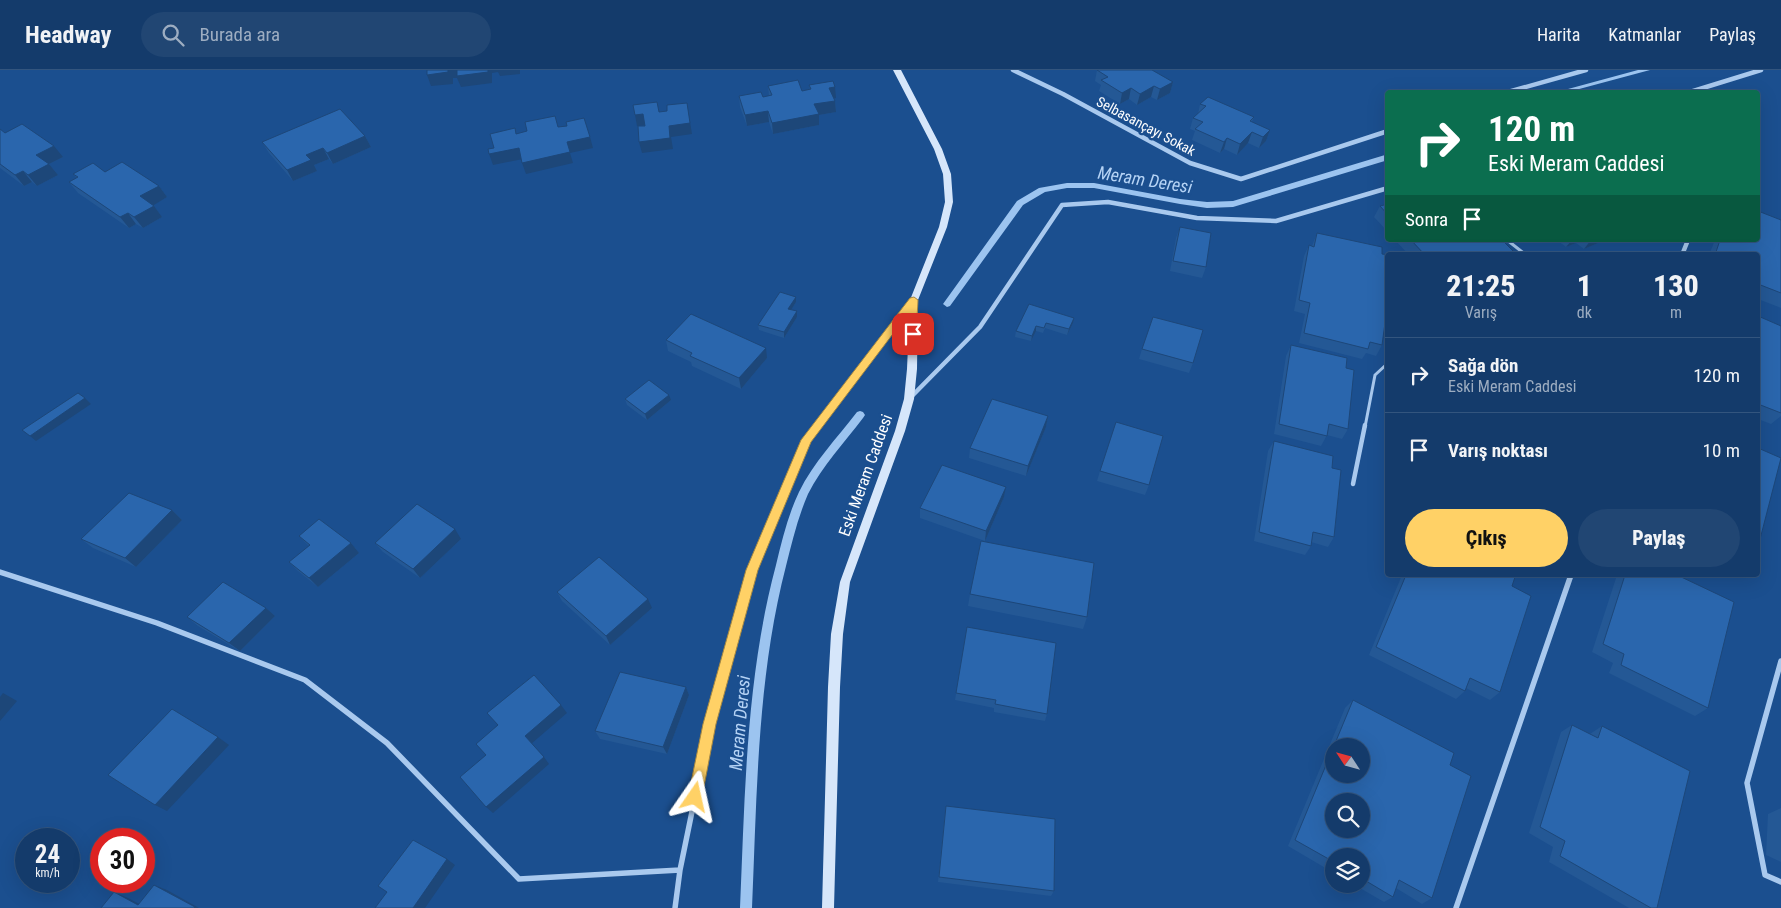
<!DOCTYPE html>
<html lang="tr">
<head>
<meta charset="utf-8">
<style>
  :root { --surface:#143b6b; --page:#214673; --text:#f1f3f6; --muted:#9dadc1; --line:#33557e; --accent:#ffd166 }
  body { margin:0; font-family:"Roboto Condensed",sans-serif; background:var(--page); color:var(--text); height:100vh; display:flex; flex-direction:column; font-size:19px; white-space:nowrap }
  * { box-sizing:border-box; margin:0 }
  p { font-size:16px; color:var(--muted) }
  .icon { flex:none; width:28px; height:28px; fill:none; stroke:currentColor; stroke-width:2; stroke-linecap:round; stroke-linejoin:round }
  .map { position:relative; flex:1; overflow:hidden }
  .sheet { position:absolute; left:1385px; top:182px; width:375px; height:325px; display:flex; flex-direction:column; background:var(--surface); border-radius:5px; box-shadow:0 5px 20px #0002,0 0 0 1px var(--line) }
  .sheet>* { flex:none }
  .hud { position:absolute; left:1385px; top:20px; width:375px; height:152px; border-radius:5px; box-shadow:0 5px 20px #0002,0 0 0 1px var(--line); background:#0b6e4f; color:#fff; overflow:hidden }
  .needle { width:32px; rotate:306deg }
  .controls { position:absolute; left:1325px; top:668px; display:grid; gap:10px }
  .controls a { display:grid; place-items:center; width:45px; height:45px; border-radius:50%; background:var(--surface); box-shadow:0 5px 20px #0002,0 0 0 1px var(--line); font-size:25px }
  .speed { position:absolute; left:15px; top:758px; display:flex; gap:10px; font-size:25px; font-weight:700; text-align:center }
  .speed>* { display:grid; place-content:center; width:65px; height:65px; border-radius:50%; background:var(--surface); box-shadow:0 5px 20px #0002,0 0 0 1px var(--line); line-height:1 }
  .speed small { font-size:12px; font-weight:400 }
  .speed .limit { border:8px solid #d22; background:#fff; color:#111 }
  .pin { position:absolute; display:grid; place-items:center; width:42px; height:42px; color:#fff; margin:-21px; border-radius:10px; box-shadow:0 2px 8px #0006 }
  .me { position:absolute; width:55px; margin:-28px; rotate:11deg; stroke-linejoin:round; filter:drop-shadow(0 0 4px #0008) }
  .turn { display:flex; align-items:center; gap:18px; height:105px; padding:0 20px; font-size:22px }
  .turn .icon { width:65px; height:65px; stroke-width:2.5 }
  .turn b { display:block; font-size:35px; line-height:42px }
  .then { display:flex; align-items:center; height:48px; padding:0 20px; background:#0003; gap:10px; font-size:19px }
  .eta { display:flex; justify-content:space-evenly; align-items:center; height:85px; text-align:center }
  .eta b { font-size:30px; font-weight:800; line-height:35px }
  .primary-button { display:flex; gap:10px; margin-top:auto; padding:10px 20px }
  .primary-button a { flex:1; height:58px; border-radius:30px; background:var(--accent); color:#111; font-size:20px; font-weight:800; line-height:58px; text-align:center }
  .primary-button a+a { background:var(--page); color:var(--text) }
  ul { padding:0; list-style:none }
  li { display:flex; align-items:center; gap:15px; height:75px; padding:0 20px; border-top:1px solid var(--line) }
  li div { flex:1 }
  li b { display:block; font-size:19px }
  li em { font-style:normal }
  header { display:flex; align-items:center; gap:30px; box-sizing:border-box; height:70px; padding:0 25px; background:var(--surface); border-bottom:1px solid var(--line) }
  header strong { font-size:24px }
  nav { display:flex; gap:28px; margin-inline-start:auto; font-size:18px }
  .search { width:350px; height:45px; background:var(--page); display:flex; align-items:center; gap:12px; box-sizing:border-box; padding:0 18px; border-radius:28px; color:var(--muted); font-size:19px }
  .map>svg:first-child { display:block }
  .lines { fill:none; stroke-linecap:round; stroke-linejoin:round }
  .stream { fill:#9cc4f0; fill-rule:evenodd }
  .lane-far1 { stroke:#a9c9ee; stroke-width:3 }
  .lane { stroke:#a9c9ee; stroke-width:4.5 }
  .street-far1 { stroke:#a9c9ee; stroke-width:4.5 }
  .street { stroke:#a9c9ee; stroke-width:5.5 }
  .secondary { fill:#d6e6fa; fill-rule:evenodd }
  .wall { fill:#245895 }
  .shaded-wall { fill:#1d4779 }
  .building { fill:#2a66ad; stroke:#1d4779; fill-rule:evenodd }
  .route { fill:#ffd166; stroke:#a68842 }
  .labels { text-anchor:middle; stroke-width:5; stroke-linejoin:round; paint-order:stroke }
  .far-street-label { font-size:14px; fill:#fff; stroke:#1b4f8f }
  .street-label { font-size:16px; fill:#fff; stroke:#1b4f8f }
  .water-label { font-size:18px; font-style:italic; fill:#b5d3f5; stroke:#1b4f8f }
</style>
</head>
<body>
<header>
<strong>Headway</strong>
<div class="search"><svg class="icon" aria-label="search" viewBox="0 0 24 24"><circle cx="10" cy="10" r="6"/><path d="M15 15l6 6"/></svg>Burada ara</div>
<nav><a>Harita</a><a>Katmanlar</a><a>Paylaş</a></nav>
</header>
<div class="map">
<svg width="1781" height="838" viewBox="0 0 1781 838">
  <rect width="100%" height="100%" fill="#1b4f8f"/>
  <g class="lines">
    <path class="stream" d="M1638 0H1650L1568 22H1557Z
      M1385 85H1388V90L1233 137 1207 138 1180 134 1094 118H1067L1045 122 1023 135 950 236 947 237 943 234 1017 131 1039 118 1067 113H1094L1180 129 1207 132 1233 131Z
      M860 341 863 342 865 345 863 348C845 372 822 396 808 424 798 447 792 472 786 496 757 608 757 724 752 838H740C745 723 746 607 776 495 782 470 788 445 799 422 813 393 837 368 857 342Z"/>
    <path class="lane-far1" d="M1507 170 1526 185
      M1365 357 1375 305 1388 293"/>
    <path class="lane" d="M1353 414 1365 355"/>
    <path class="street-far1" d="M1013 0 1063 24 1190 93 1241 109 1388 61
      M1508 22 1586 0
      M1690 22 1761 0
      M1682 185 1688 170
      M911 327 980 257 1062 135 1108 132 1197 148 1276 151 1388 118
      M817 357 913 231"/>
    <path class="street" d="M0 502 157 553 305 610 387 673 519 809 680 800
      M1781 591 1747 713 1765 805 1781 812
      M675 838 680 800 710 654 752 500 807 370 818 355
      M1456 838 1571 505"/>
    <path class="secondary" d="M893 0H901L942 79 951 104 953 132 947 157 918 230 917 299 914 329 905 361 850 512 843 564 840 617 834 838H822L828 617 831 564 840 512 895 361 904 329 907 299 910 230 939 157 945 132 943 104 934 79Z"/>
  </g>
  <path class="wall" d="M1097 0 1173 12 1170 23 1157 30 1151 27 1137 35 1129 29 1120 34 1099 21 1101 15 1095 11Z
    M809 15 836 28H834L835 31 836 42 819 45V55L773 64 769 52 747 56 740 37 739 26 763 27 769 26 768 16 802 21 810 20Z
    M1200 34 1254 47 1252 52 1270 60 1266 71 1259 78 1248 73 1237 85 1224 79 1220 83 1192 70 1195 61 1190 59 1193 48 1198 44Z
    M0 59 5 63 63 87 49 94 58 105 37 116 32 112 24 116 0 98Z
    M365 66 371 77 333 94 329 89 314 95 317 101 293 111 269 83 262 72Z
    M105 102 159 116 167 127 153 135 162 147 143 158 136 154 129 158 78 123 69 112 77 108 73 104Z
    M1388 134V162L1374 147 1380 136Z
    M1781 150V238L1758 229V185H1709L1715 170H1758Z
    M1180 157 1206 197 1202 208 1170 201 1176 168Z
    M1317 163 1382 184V275L1376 286 1366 283 1362 289 1299 273 1305 244 1294 241 1304 186 1309 175 1312 176Z
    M1395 170H1502L1515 185H1409Z
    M1557 170H1605L1584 179 1576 173 1566 177Z
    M796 227V232L791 240 797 241V247L784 268 759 260 758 255Z
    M1029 234 1074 248 1073 253 1067 265 1045 258 1043 263 1036 261 1031 271 1015 267 1016 261Z
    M1758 246 1781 256V346L1771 354 1758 349Z
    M666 270 767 288 741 319 692 296 691 292 668 281Z
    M1291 275 1346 298 1348 359 1342 369 1327 365 1321 376 1274 364 1286 286Z
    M1142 279 1193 293 1189 303 1139 289Z
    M625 329 671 330 647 350 627 335Z
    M1048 346 1046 357 1026 406 969 388 970 378Z
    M1274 371 1334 467 1328 477 1311 472V476L1305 485 1254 471 1268 381Z
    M1100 401 1149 415 1145 425 1097 411Z
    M1006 417 1004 427 985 471 920 448V438Z
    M172 440 182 450 136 497 93 478 81 469Z
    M299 466 351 473 359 483 318 517 298 501 289 492 309 476Z
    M461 469 420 508 383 482 375 473Z
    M1402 505H1510L1512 516 1500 622 1490 630 1466 618 1465 621 1456 629 1369 585Z
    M1617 505H1677L1708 638 1695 646 1609 603 1613 593 1592 582Z
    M557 522 652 538 610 575 562 531Z
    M970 524 1087 547 1083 559 968 536Z
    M266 538 275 546 240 581 198 556 187 547Z
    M967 557 1047 644 1045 651 994 642V638L955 630Z
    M686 617 689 625 667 684 600 669 595 661Z
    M1353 630 1450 695 1432 828 1422 834 1396 818 1393 827 1384 832 1353 814H1361V786H1334V803L1288 776 1345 638Z
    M1572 655 1590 664 1602 656 1657 838H1629L1549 792 1553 777 1529 763 1561 662Z
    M1781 738V792L1766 785 1768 744Z
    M945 742 1054 821 1051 826 938 812Z"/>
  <path class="shaded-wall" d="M448 0H520V4L500 6 498 2 492 3V13L461 17 457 8H453V14L431 16 427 5Z
    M1173 12 1170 23 1157 30 1160 19Z
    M1154 16 1151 27 1137 35 1140 24Z
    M835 17 836 28 830 29 829 18Z
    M1131 18 1129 29 1120 34 1122 23Z
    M835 31 836 42 819 45V55L773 64 772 53 814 34Z
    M687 33 692 64 671 67 673 79 642 83 639 72 669 56Z
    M768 41 769 52 747 56 745 45Z
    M643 44 646 55 637 56 635 45Z
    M1270 60 1266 71 1259 78 1263 67Z
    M1252 62 1248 73 1237 85 1240 74Z
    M365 66 371 77 333 94 327 83Z
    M590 67 593 78 570 83 573 93 526 104 522 93 567 72Z
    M1227 68 1224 79 1220 83 1224 72Z
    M54 76 63 87 45 96 36 85Z
    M323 78 329 89 314 95 317 101 293 111 287 100 306 85Z
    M519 78 523 89 493 95 489 84Z
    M49 94 58 105 37 116 28 105Z
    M23 101 32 112 24 116 15 105Z
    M159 116 167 127 149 138 140 126Z
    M154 136 162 147 143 158 134 147Z
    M128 143 136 154 129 158 120 147Z
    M1572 170H1578L1576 173 1566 177Z
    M1591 170H1605L1584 179Z
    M796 227V232L788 245V239Z
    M797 241V247L784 268V262Z
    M1074 248 1073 253 1067 265 1069 259Z
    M1036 256V261L1031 271 1032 266Z
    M766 278 767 288 741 319 739 308Z
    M669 325 671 330 647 350 645 344Z
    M85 328 91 334 36 371 30 366Z
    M1048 346 1046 357 1026 406 1028 396Z
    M1006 417 1004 427 985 471 986 461Z
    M172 440 182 450 136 497 125 488Z
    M455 459 461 469 420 508 413 499Z
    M351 473 359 483 318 517 309 508Z
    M648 529 652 538 610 575 606 566Z
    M266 538 275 546 240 581 229 573Z
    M686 617 689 625 667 684 663 677Z
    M3 623 17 631 0 651V627Z
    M561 635 567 643 531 674 525 666Z
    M218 667 229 675 167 741 155 735Z
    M544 687 549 694 493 743 486 737Z
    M447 789 455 795 425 838H413Z
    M154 815 167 820 199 838H194Z
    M114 822 128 828 147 838 138 835Z"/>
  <path class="building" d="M427 0H448V2L427 5Z
    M457 0H488V2L457 6Z
    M1097 0H1152L1173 12 1160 19 1154 16 1140 24 1131 18 1122 23 1101 10 1108 7Z
    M798 10 802 21 811 19 809 15 833 11 835 17 829 18 835 31 814 34 819 44 772 53 768 41 745 45 739 26 761 22 763 27 772 25 768 16Z
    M1208 27 1254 47 1250 51 1270 60 1263 67 1252 62 1240 74 1227 68 1224 72 1195 59 1203 52 1193 48 1206 36 1200 34Z
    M657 32 659 42 667 41V35L687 33 690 53 669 56 670 68 639 72 638 56H645L643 44 635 45 633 35Z
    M340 39 365 66 327 83 323 78 306 85 311 90 287 100 262 72Z
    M555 46 558 57 567 56 566 52 584 48 590 67 567 72 570 82 522 93 519 78 489 84 488 79 494 78 490 64 515 58 516 64 527 61 525 52Z
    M22 54 54 76 36 85 49 94 28 105 23 101 15 105 0 94V59L5 63Z
    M122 92 159 116 140 126 154 136 134 147 128 143 120 147 69 112 78 107 73 104 93 93 105 102Z
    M1388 134V145L1380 136Z
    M1758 141 1781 150V223L1758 214V185H1715L1720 170H1758Z
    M1180 157 1211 163 1206 197 1173 191Z
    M1317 163 1382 177V184L1388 185V231L1382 275 1370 272 1368 279 1304 263 1310 233 1299 230 1309 175 1314 177Z
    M1411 170H1502L1516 184 1513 185H1425Z
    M780 222 796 227 788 239 797 241 784 262 758 255Z
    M1029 234 1074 248 1069 259 1046 253 1044 258 1036 256 1032 266 1016 261Z
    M691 244 766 278 739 308 690 286 692 283 666 270Z
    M1758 246 1781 256V343L1758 334Z
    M1153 247 1203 260 1193 293 1142 279Z
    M1291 275 1347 288 1346 298 1354 300 1348 359 1329 354 1327 366 1279 354Z
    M649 310 669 325 645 344 625 329Z
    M78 323 85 328 30 366 22 360Z
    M992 329 1048 346 1028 396 970 378Z
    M1116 352 1163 366 1149 415 1100 401Z
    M1274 371 1333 386 1332 398 1341 400 1334 467 1313 462 1311 476 1259 462Z
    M1758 378 1781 388 1758 477Z
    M942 395 1006 417 986 461 920 438Z
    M129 423 172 440 125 488 81 469Z
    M417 434 455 459 413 499 375 473Z
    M319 449 351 473 309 508 289 492 310 475 299 466Z
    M981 471 1094 493 1087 547 970 524Z
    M599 487 648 529 606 566 557 522Z
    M1406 505H1510L1515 507 1512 516 1531 526 1500 622 1470 608 1465 621 1376 577Z
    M1625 505H1677L1734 532 1708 638 1621 595 1624 584 1603 574Z
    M223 512 266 538 229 573 187 547Z
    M967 557 1056 573 1047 644 995 634 996 630 956 623Z
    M620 602 686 617 663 677 595 661Z
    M534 605 561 635 525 666 544 687 486 737 460 707 486 685 476 674 498 655 487 643Z
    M1353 630 1454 683 1450 695 1471 706 1432 828 1399 810 1393 827 1361 808V786H1334V792L1295 770ZM1334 676H1361V704H1334ZM1334 731H1361V759H1334Z
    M172 639 218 667 155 735 108 705Z
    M1572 655 1598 668 1602 656 1690 701 1657 838H1651L1560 786 1565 771 1540 757Z
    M946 736 1055 749 1054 821 939 807Z
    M413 770 447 789 413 838H375L387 822 378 816Z
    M154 815 195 837 194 838H101L114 822 138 835Z"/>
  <path class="route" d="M914 227 918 230 916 267 913 268 908 264V244L811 372 758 500 716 654 702 727 700 732 695 734 690 732 688 727 703 654 746 500 801 370 910 228Z"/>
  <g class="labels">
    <g class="far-street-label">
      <text transform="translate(1146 56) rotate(28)" y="5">Selbasançayı Sokak</text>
    </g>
    <g class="street-label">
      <text transform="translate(865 405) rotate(-70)" y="6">Eski Meram Caddesi</text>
    </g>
    <g class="water-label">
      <text transform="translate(1145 110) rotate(9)" y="6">Meram Deresi</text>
      <text transform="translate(740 653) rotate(-85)" y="6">Meram Deresi</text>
    </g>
  </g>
</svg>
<div class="controls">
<a><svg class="needle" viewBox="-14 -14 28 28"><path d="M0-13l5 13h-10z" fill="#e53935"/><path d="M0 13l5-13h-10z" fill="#9dadc1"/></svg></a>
<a><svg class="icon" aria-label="search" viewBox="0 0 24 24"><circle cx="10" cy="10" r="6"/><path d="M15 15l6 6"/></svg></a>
<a><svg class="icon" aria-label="layers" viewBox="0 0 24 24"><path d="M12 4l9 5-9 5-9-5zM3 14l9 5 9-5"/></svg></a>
</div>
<div class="speed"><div>24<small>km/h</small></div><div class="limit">30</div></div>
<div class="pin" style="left:913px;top:264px;background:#d93025"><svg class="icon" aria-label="arrive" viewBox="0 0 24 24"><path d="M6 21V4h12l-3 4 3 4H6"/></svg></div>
<svg class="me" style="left:695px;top:727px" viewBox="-20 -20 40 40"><path d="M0-17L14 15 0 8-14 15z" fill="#ffd166" stroke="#fff" stroke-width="4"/></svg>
<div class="hud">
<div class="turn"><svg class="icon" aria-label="right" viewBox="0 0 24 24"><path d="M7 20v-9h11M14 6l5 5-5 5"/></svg><div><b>120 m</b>Eski Meram Caddesi</div></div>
<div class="then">Sonra<svg class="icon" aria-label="arrive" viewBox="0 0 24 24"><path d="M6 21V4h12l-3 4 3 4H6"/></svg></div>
</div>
<section class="sheet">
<div class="eta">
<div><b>21:25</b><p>Varış</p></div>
<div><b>1</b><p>dk</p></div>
<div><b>130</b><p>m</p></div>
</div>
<ul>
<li><svg class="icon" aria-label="right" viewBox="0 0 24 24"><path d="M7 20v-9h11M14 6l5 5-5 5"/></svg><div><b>Sağa dön</b><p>Eski Meram Caddesi</p></div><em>120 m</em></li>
<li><svg class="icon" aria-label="arrive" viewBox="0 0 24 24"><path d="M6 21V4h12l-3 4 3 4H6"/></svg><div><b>Varış noktası</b></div><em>10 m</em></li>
</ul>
<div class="primary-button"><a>Çıkış</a><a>Paylaş</a></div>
</section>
</div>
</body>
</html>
